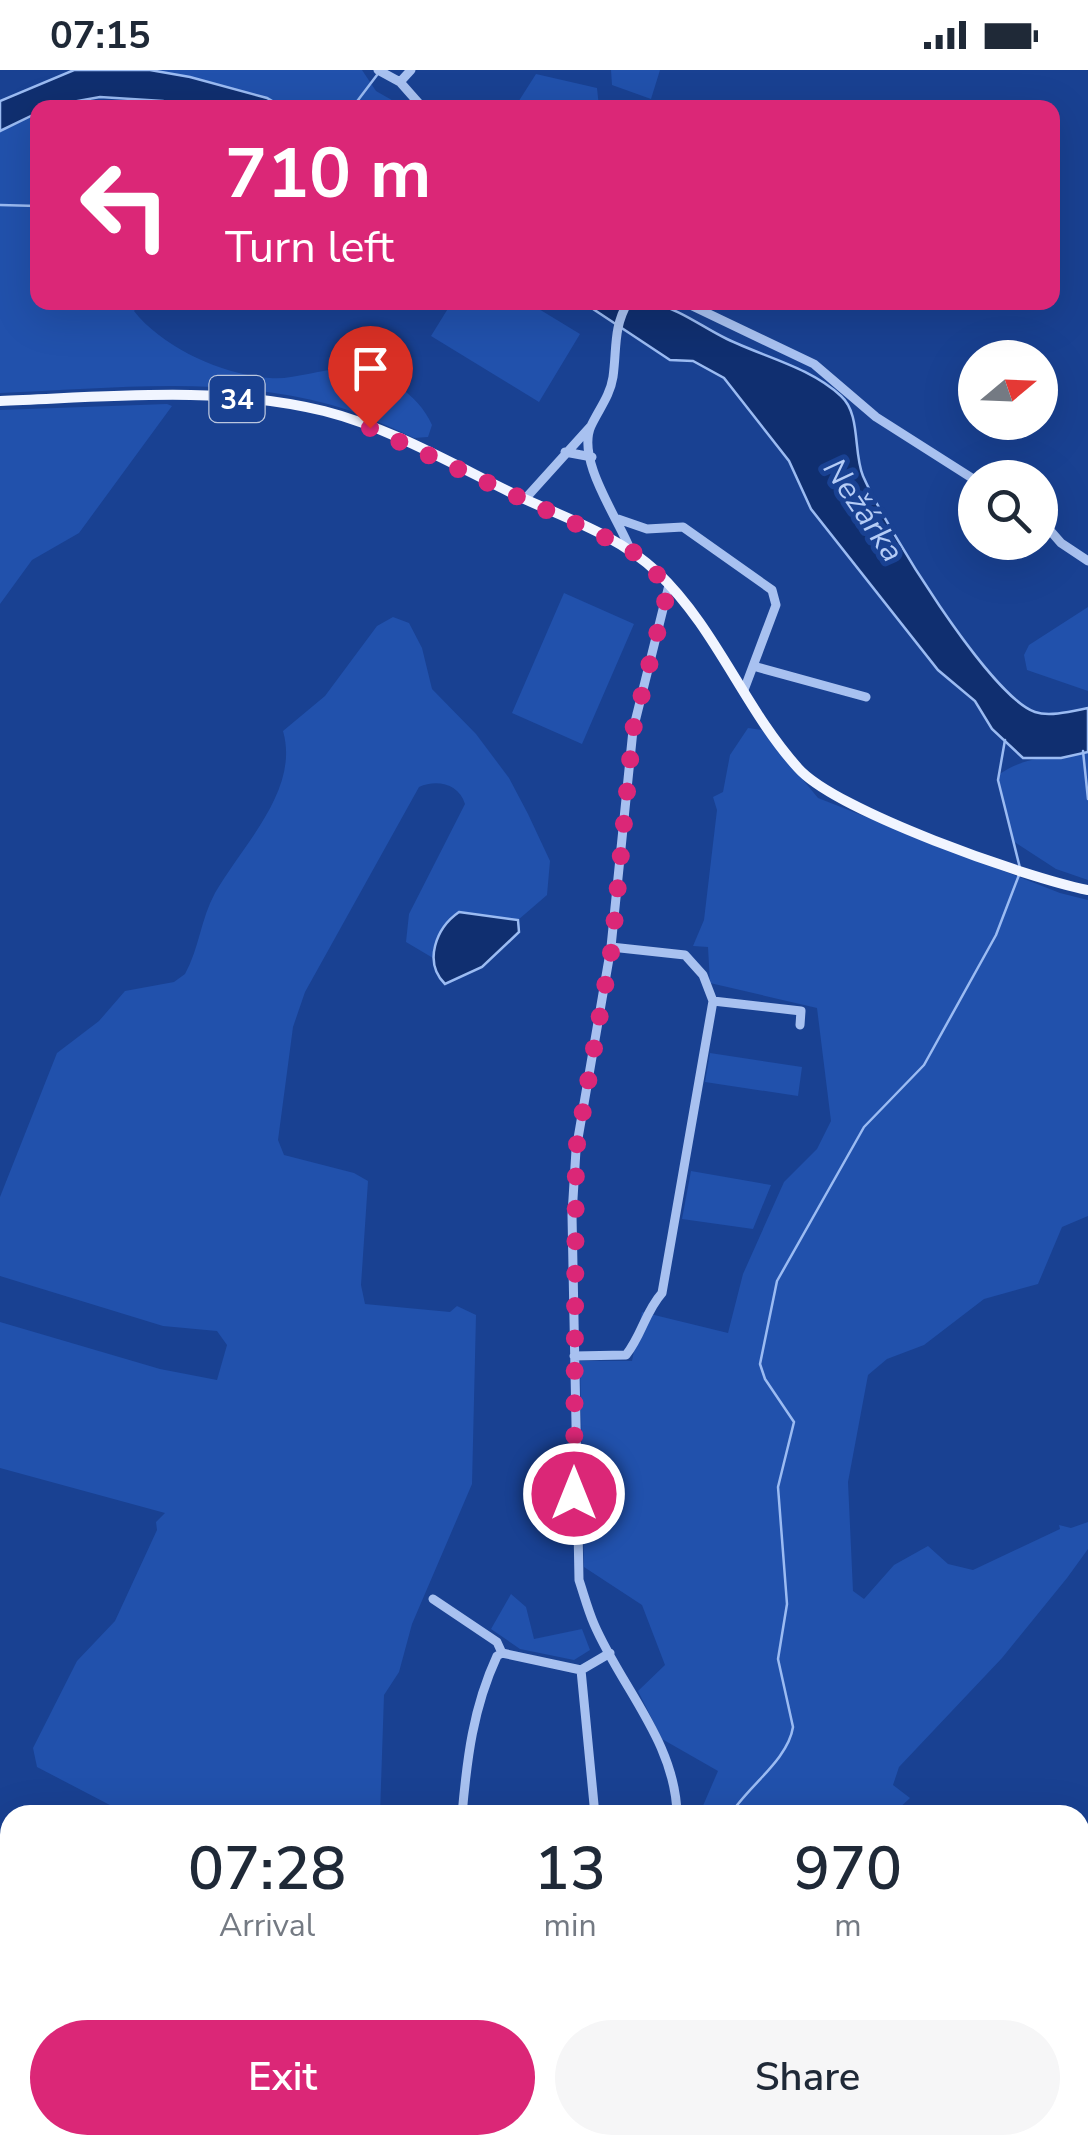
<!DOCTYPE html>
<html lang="en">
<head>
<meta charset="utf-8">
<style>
  :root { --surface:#fff; --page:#f6f6f7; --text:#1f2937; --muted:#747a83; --accent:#db2777 }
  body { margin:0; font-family:"Nunito Sans",sans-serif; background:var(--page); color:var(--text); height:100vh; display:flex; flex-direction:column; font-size:38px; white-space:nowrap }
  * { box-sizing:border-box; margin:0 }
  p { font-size:32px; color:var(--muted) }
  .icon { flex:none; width:55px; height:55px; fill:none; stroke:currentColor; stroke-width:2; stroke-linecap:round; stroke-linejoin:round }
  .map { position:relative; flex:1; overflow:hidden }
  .sheet { position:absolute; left:0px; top:1735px; width:1090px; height:350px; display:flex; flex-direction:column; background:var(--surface); border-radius:30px 30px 0 0; box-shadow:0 10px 40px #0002 }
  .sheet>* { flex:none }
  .banner { position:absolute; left:30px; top:30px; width:1030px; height:210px; border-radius:20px; box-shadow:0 10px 40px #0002; background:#db2777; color:#fff; overflow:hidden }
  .needle { width:65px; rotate:71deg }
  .fabs { position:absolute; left:958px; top:270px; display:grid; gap:20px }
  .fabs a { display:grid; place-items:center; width:100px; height:100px; border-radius:50%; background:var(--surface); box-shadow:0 10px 40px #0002; font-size:50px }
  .pin { position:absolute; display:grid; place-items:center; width:85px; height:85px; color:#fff; margin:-102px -42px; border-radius:50% 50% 50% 0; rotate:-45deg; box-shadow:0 0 10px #0007 }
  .pin .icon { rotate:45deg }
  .me { position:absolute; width:110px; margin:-55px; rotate:0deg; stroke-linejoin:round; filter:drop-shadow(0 0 8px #0008) }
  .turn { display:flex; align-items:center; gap:35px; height:210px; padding:0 30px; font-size:45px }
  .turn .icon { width:130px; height:130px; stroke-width:2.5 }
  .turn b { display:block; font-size:70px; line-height:85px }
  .eta { display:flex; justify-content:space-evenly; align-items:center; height:170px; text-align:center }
  .eta b { font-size:60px; font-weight:600; line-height:70px }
  .button { display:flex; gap:20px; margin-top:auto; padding:20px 30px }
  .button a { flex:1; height:115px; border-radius:60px; background:var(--accent); color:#fff; font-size:40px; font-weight:600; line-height:115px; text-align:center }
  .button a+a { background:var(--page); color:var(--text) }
  .status { display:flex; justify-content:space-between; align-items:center; height:70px; padding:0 50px; background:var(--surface); direction:ltr }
  .status svg { height:28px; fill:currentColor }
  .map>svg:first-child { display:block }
  .green { fill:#2151ac }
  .water { fill:#102f70; stroke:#9bbbf2; stroke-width:2.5 }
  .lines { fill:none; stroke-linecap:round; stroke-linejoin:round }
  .stream { stroke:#9bbbf2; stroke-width:2.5 }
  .minor { stroke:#a8c1f0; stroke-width:9 }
  .major { stroke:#f1f5ff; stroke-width:10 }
  .route { stroke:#db2777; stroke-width:18; stroke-dasharray:0 32.4 }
  .labels { text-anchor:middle; stroke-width:10; stroke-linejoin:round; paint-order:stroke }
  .shield { fill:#194192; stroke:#bac6de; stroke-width:2.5 }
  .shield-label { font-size:28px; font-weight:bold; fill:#fff }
  .water-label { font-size:32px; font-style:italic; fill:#b5ccf6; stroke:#194192 }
</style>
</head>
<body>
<div class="status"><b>07:15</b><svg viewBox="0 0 49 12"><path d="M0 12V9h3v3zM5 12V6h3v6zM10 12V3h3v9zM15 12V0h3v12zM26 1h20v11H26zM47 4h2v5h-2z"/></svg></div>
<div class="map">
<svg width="1088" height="2085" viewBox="0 0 1088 2085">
  <rect width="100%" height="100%" fill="#194192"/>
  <path class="green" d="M150 0H362L376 21 404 37H282L267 28Z
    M611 0H660L651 29 612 15Z
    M536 4 597 18 599 37H515Z
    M37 43 38 232 141 233 134 241C163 278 223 305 270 308 295 310 321 298 346 299 382 301 418 323 432 355L428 367 414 368C386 355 358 342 328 334 223 305 107 319 0 323V61Z
    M452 232 529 233 580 264 539 332 431 266Z
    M167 334 172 336 79 463 32 490 0 534V340Z
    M564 523 634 554 582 674 512 643Z
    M1088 537V621L1027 600 1024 585 1029 575Z
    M393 547 409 553 422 578 432 619 476 664 509 708 528 744 550 791 547 825 518 850 459 842 433 879V888L406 872 409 844 465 734C459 714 437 709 419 717L305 922 293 957 278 1070 284 1085 354 1103 368 1111 361 1215 365 1234 450 1242 457 1236 476 1245 472 1414 412 1554 399 1602 384 1625 380 1745H129L37 1697 33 1678 77 1591 115 1551 157 1460 156 1452 165 1443 0 1398V1252L160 1299 217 1310 227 1275 217 1261 163 1256 0 1206V1127L57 983 99 951 125 921 174 912 185 904C199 879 201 848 215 823 243 774 300 720 283 661L325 626 377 556Z
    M748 658 762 660 818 728 1060 823 1088 830V1146L1062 1157 1038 1214 984 1229 924 1275 887 1289 868 1305 848 1412 853 1521 864 1529 894 1495 928 1476 948 1494 973 1500 1060 1459 1059 1455 1071 1458 1088 1452V1479L1067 1508 1002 1588 899 1697 893 1715 910 1728 892 1745H699L718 1701 662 1669 638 1621 665 1595 642 1535 584 1497 580 1291H632L642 1242 728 1263 743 1204 784 1112 817 1079 831 1051 817 938 710 913 708 877 693 876 704 850 717 740 713 727 723 722 730 685Z
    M1088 682V810L1056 799 1013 771 998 705C1030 683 1052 690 1088 682Z
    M710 983 802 997 798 1026 705 1012Z
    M691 1101 771 1115 753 1159 682 1149Z
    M511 1524 526 1537 534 1569 582 1559 590 1580 574 1590 520 1579 491 1559Z
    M369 2075H535L530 2085H365Z"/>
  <path class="water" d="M74 0H150L190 7 267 28 282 37H189L163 31 100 27 38 38 37 43 0 61V31Z
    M584 233C606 233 631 229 652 233 680 239 702 257 727 269 764 287 810 297 841 326 861 344 853 382 863 406 884 454 989 626 1035 642 1050 647 1073 641 1088 638V682L1061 688H1023L992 659 975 631 938 600 811 439 789 391 724 308 693 291 670 290Z
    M459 842 518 850 519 862 482 897 445 914C423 892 436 858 459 842Z"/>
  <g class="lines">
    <path class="stream" d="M352 38 377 5
      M0 135 38 136
      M1005 670 998 710 1020 798
      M1083 681 1088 729
      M730 1745C747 1717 788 1690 793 1657L778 1589 787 1534 778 1417 794 1352 765 1309 760 1294 777 1211 864 1057 924 995 996 865 1019 805
      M523 2085 526 2075"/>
    <path class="minor" d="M378 0 400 12 423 38
      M400 12 411 0
      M740 38H758
      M628 232C613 258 617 278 613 307 610 326 599 339 591 356 576 390 618 448 630 479
      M684 232 814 294 876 347 975 410
      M565 382 592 387
      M525 429 590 357
      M618 449 647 459 683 457 772 520 776 535 744 620
      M1040 449 1061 473 1088 491
      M669 515 633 660 611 877 576 1080 572 1145 579 1510C584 1525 588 1540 594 1554 621 1617 676 1673 677 1745
      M753 596 866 627
      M713 931 801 941 800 955
      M574 1286 626 1285C642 1265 645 1242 662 1223L713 931 703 905 685 885 611 877
      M433 1529 497 1572 502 1583 581 1600 610 1583
      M581 1600 595 1745
      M462 1745C467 1688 473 1638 497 1586L502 1583
      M673 2075 677 2085
      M729 2075 736 2085"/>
    <path class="major" d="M0 331C107 327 219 315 324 341 391 358 456 396 518 426 565 448 618 465 657 502 716 558 744 638 798 698 836 741 1027 808 1088 820"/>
  </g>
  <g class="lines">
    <path class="route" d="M370 358 630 479 669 516 633 660 612 877 576 1080 574 1424"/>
  </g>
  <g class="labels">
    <rect class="shield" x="209.5" y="306" width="55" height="46" rx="8"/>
    <g class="shield-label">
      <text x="237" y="339">34</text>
    </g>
    <g class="water-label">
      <text transform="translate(864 440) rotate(56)" y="11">Nežárka</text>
    </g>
  </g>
</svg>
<div class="fabs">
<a><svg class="needle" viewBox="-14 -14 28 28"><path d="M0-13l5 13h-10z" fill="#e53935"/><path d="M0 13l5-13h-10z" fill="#747a83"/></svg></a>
<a><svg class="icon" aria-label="search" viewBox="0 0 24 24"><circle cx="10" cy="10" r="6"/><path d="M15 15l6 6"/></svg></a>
</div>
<div class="pin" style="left:370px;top:358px;background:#d93025"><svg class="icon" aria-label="arrive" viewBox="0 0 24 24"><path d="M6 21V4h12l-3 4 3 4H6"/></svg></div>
<svg class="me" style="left:574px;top:1424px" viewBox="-20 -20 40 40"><circle r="17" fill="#db2777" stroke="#fff" stroke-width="3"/><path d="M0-11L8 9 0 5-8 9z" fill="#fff"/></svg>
<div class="banner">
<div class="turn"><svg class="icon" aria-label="left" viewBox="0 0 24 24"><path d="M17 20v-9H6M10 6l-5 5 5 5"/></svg><div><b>710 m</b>Turn left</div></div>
</div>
<section class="sheet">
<div class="eta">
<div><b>07:28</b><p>Arrival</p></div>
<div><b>13</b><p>min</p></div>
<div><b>970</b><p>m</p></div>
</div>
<div class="button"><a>Exit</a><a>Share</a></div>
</section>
</div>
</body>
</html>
